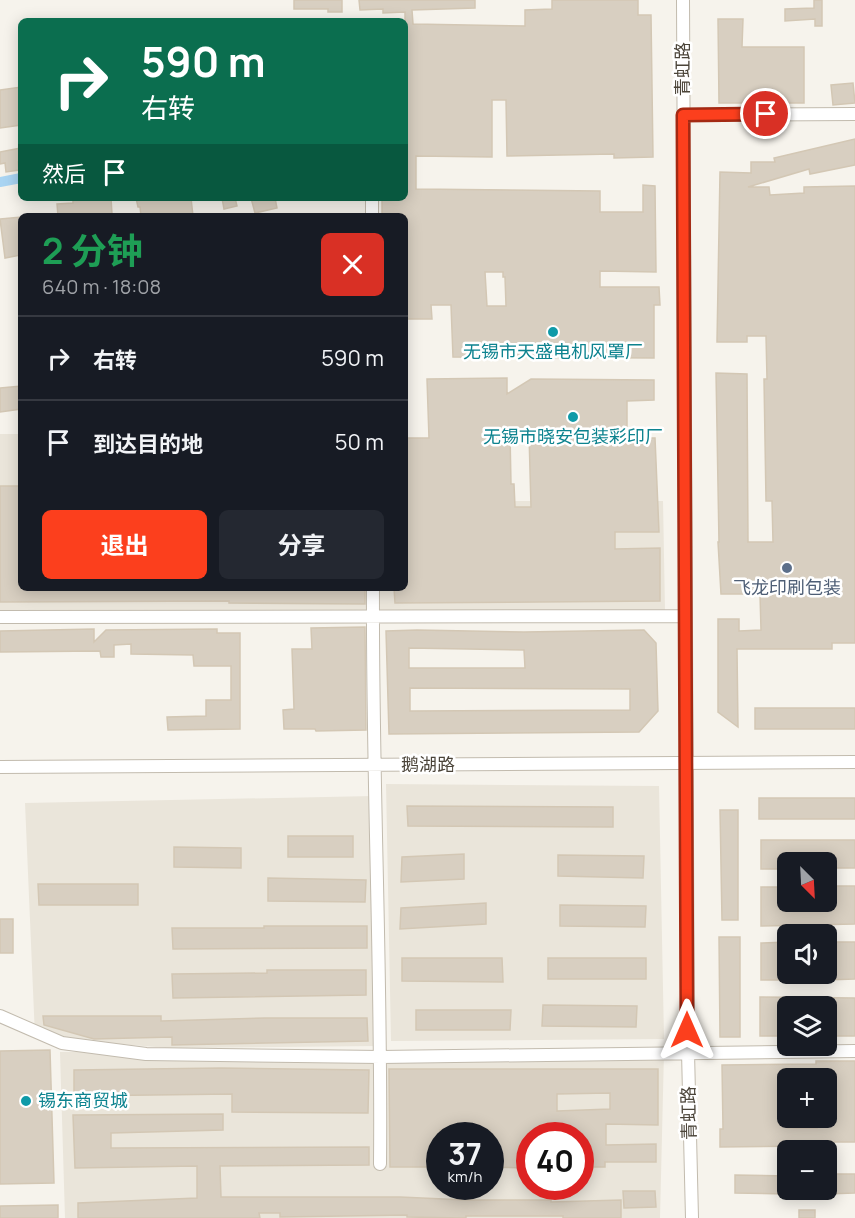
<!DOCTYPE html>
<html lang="zh">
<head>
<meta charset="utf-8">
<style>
  :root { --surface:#171b24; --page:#242831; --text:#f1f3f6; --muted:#9ea1a6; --line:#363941; --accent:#fc3f1d }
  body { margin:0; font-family:Manrope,"Noto Sans SC",sans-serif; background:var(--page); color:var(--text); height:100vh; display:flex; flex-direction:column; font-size:22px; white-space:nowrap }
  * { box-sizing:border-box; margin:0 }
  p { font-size:20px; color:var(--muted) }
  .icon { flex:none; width:33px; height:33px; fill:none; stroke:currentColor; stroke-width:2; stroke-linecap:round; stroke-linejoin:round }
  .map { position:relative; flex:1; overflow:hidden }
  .sheet { position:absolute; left:18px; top:213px; width:390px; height:378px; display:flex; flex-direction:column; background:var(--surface); border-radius:9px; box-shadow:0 3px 15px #0003 }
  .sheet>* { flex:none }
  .top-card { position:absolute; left:18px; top:18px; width:390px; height:183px; border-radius:9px; box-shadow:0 3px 15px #0003; background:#0b6e4f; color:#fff; overflow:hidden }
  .needle { width:39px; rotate:156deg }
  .buttons { position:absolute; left:777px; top:852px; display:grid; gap:12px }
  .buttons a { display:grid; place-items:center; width:60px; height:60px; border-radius:9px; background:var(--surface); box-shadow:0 3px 15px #0003; font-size:30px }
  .speed { position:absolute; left:426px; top:1122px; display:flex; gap:12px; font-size:30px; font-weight:700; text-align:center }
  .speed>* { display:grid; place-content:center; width:78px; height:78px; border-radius:50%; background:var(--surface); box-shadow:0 3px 15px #0003; line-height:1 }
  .speed small { font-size:15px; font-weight:400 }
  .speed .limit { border:9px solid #d22; background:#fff; color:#111 }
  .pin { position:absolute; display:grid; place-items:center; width:51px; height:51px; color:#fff; margin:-26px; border:3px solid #fff; border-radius:50%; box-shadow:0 2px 6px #0007 }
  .me { position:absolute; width:66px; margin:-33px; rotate:0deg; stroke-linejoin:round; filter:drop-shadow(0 0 4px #0008) }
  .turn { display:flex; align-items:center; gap:21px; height:126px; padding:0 24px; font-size:27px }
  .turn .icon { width:78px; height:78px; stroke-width:2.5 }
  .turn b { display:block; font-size:42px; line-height:51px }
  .then { display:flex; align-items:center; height:57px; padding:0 24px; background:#0003; gap:12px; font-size:22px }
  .round { display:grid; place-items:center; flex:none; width:63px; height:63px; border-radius:9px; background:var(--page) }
  .headline { display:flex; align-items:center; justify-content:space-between; height:102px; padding:0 24px }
  h1 { font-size:36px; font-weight:700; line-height:45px; color:#1e9e55 }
  .action { display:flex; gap:12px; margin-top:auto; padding:12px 24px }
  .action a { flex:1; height:69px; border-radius:9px; background:var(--accent); color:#fff; font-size:24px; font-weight:700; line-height:69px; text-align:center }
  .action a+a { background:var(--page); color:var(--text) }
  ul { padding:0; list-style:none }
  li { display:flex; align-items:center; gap:18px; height:84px; padding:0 24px; border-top:2px solid var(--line) }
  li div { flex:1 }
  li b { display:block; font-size:22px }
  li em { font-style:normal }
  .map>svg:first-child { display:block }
  .residential { fill:#eae5da; fill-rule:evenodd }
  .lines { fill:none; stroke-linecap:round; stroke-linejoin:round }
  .canal { stroke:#a9d4f2; stroke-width:10 }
  .building { fill:#d8cfc1; stroke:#d3c7b4; stroke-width:1.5; fill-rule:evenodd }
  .minor-casing { stroke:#c2bbae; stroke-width:14 }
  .minor { stroke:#fff; stroke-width:12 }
  .route-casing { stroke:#a42913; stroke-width:15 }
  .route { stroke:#fc3f1d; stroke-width:10 }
  .culture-dot { fill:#0f9aa8; stroke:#fff; stroke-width:2 }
  .service-dot { fill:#5c6f8a; stroke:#fff; stroke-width:2 }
  .labels { text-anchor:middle; stroke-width:5; stroke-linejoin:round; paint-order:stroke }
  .street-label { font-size:18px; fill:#4b4439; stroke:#fff }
  .culture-label { font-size:18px; fill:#0d838f; stroke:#fff }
  .service-label { font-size:18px; fill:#4e5e75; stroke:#fff }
</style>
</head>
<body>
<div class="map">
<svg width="855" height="1218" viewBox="0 0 855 1218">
  <rect width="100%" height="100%" fill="#f6f3ec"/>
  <path class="residential" d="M0 434H21V588H405V501H663L665 610 0 613Z
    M386 784 659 786 664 1039 391 1041Z
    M373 796 377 1046 168 1048 35 1037 25 803Z
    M60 1052H664L660 1218H65ZM440 1136H490V1186H440ZM530 1136H580V1186H530Z"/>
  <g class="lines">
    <path class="canal" d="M0 182 21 178"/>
  </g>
  <path class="building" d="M294 0H342V12H328V9H294Z
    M359 0H475V8L412 10 413 24 525 26V10L552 9V0H638V15H651L653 157 614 158V154L507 156 506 100H492V157L416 156V189L600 191V212H643V185L655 186 656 272 600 271V287H659L660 305H654V358L453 357 451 305H431L432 319H405V216H382V198H405V12L383 13V9L360 10ZM485 272H503V277H505L506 306H487Z
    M814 0H822V26H815V19L785 21V9L814 8Z
    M718 19H743L742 47H804V103H719Z
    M853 83 855 103 833 105 831 85Z
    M21 87V125L0 128V90Z
    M855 139V165L810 174 809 169 748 187H769L770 195 804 193V187L855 186V643H832V649H737L738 727 718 712V619H739V631L761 630 760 594H721L718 542H719L716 373 747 374 748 542H773L772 501H766L764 379H767L766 336H747V342H717L720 172 751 173V162H775L774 158 787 155Z
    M21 148V162H18L19 170 6 172 5 163 0 164V152Z
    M73 198H111L112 214 58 216 57 204 73 203Z
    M136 198H191L193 216H141L140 207H138Z
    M222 198H235L237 206 224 209Z
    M251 198H275L277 208 255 213Z
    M21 217V255L5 258 0 219Z
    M507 378V394L531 379 654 380V400L627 401V438H655L659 532H615V549L660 548V601L395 603 394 588H405V438H429L427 379ZM510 434H529L531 507H515L514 484H511Z
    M21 386V409L0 412V388Z
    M0 486H21V588H365V604L229 603V601L0 602Z
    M365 627 366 730 316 731 315 729H284L283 710 294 709 292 649H312L311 628Z
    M94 629V642L106 630 217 629V633H240V729L168 730 167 717 206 716V700H231V666H194L193 655 131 654V644L114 645V657H101L100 651 0 652V631Z
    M417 630 524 632 644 630 656 643 658 711 639 732 389 734 386 631ZM409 648 524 650 525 668H409ZM410 688 630 689V710L410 711Z
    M755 708H855V729H755Z
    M759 798H855V819H759Z
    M407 806 613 807V827L408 826Z
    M720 810H738V920H722Z
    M288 836H353V857H288Z
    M761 840H855V868H826V862H788V869H761Z
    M174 847 241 848V868L174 867Z
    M464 854V879L401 882 402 857Z
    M558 855 644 856 643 878 558 876Z
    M268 878 366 880 365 902 268 901Z
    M38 884H138V905H39Z
    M826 886H855V924L761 926V887H788V902H826Z
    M486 903V924L400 929 401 908Z
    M560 905 646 906 645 927 560 926Z
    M0 919H13V953H0Z
    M264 926H367V948L173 949 172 928H264Z
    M719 937H740V1037H720Z
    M788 942V980H761V943Z
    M826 942H855V979L826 980Z
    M402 958H502L503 982 402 981Z
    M548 958H646V979H548Z
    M267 970H366V995L173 998 172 974 267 973Z
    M760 997 855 998V1036H826V1006H788V1036H760Z
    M543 1005 637 1006 636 1027 542 1026Z
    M416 1010H511L510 1030H416Z
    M43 1016H161V1021L266 1018H367L368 1041 172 1045V1037L94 1039 44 1025Z
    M50 1050 54 1183 0 1184V1051Z
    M816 1061H855V1142H812V1146L720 1147V1129H723L722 1065 816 1064ZM788 1078H826V1118H817V1128H788Z
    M221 1068 369 1070 368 1113 232 1112V1094L74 1096V1070Z
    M389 1069H658V1125L606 1124V1145L656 1144V1162H605V1167H580V1131H530V1168L490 1167V1130H440V1167H390ZM610 1093V1109L557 1111V1094Z
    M223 1114V1130L111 1133V1148L369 1147V1165L220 1166 221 1197H400L466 1200H551V1202L621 1200V1218H563V1216H466V1218H461L407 1217V1215L280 1217V1213H259L260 1218H78V1203L197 1198V1166L75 1168 73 1115Z
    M826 1174H855V1193L826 1194Z
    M735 1175 788 1176V1194L735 1193Z
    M623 1191H655L656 1207 624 1208Z
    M58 1205V1218H0V1206Z
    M799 1210H815V1218H799Z"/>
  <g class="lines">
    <defs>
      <path id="minor" d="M683 0 688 1052 692 1218
        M683 115 855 114
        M372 198V216
        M373 588C372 780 382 972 380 1164
        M0 617 686 616
        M0 767 855 762
        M0 1016 62 1043 146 1054 381 1057 855 1051"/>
    </defs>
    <use href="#minor" class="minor-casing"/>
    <use href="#minor" class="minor"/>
  </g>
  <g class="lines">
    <defs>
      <path id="route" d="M687 1030 683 115 766 114"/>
    </defs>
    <use href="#route" class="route-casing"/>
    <use href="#route" class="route"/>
  </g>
  <g class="culture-dot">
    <circle cx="553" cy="332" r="6"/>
    <circle cx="573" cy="417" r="6"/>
    <circle cx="26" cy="1101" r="6"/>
  </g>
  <circle class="service-dot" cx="787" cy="568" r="6"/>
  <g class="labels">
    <g class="street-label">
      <text transform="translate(683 69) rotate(-90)" y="6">青虹路</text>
      <text x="428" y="771">鹅湖路</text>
      <text transform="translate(689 1113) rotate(-91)" y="6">青虹路</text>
    </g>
    <g class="culture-label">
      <text x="553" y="358">无锡市天盛电机风罩厂</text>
      <text x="573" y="443">无锡市晓安包装彩印厂</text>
      <text x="38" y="1107" text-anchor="start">锡东商贸城</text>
    </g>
    <g class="service-label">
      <text x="787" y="594">飞龙印刷包装</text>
    </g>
  </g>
</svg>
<div class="buttons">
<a><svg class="needle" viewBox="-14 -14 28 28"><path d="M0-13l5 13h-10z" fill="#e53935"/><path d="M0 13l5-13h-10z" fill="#9ea1a6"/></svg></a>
<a><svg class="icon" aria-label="sound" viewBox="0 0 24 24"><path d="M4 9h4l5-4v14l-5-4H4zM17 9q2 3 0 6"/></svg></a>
<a><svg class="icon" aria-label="layers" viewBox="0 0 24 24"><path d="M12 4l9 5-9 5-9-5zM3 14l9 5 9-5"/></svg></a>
<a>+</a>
<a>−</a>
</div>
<div class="speed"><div>37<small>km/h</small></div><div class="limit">40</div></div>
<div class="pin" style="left:766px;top:114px;background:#d93025"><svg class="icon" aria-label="arrive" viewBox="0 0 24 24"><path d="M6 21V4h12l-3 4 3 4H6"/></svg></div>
<svg class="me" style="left:687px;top:1030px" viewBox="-20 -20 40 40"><path d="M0-17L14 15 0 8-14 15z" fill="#fc3f1d" stroke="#fff" stroke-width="4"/></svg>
<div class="top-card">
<div class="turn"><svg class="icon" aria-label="right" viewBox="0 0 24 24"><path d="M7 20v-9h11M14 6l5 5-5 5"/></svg><div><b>590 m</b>右转</div></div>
<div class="then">然后<svg class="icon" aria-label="arrive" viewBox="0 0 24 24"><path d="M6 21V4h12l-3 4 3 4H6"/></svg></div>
</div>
<section class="sheet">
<div class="headline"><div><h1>2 分钟</h1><p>640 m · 18:08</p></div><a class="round" style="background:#d93025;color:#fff"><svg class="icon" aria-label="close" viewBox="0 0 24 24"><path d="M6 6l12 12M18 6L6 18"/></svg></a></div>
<ul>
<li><svg class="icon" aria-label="right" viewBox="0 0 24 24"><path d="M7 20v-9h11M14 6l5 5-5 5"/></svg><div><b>右转</b></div><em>590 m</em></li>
<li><svg class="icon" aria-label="arrive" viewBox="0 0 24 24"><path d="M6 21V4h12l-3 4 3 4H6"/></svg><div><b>到达目的地</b></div><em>50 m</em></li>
</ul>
<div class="action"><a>退出</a><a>分享</a></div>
</section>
</div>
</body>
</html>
